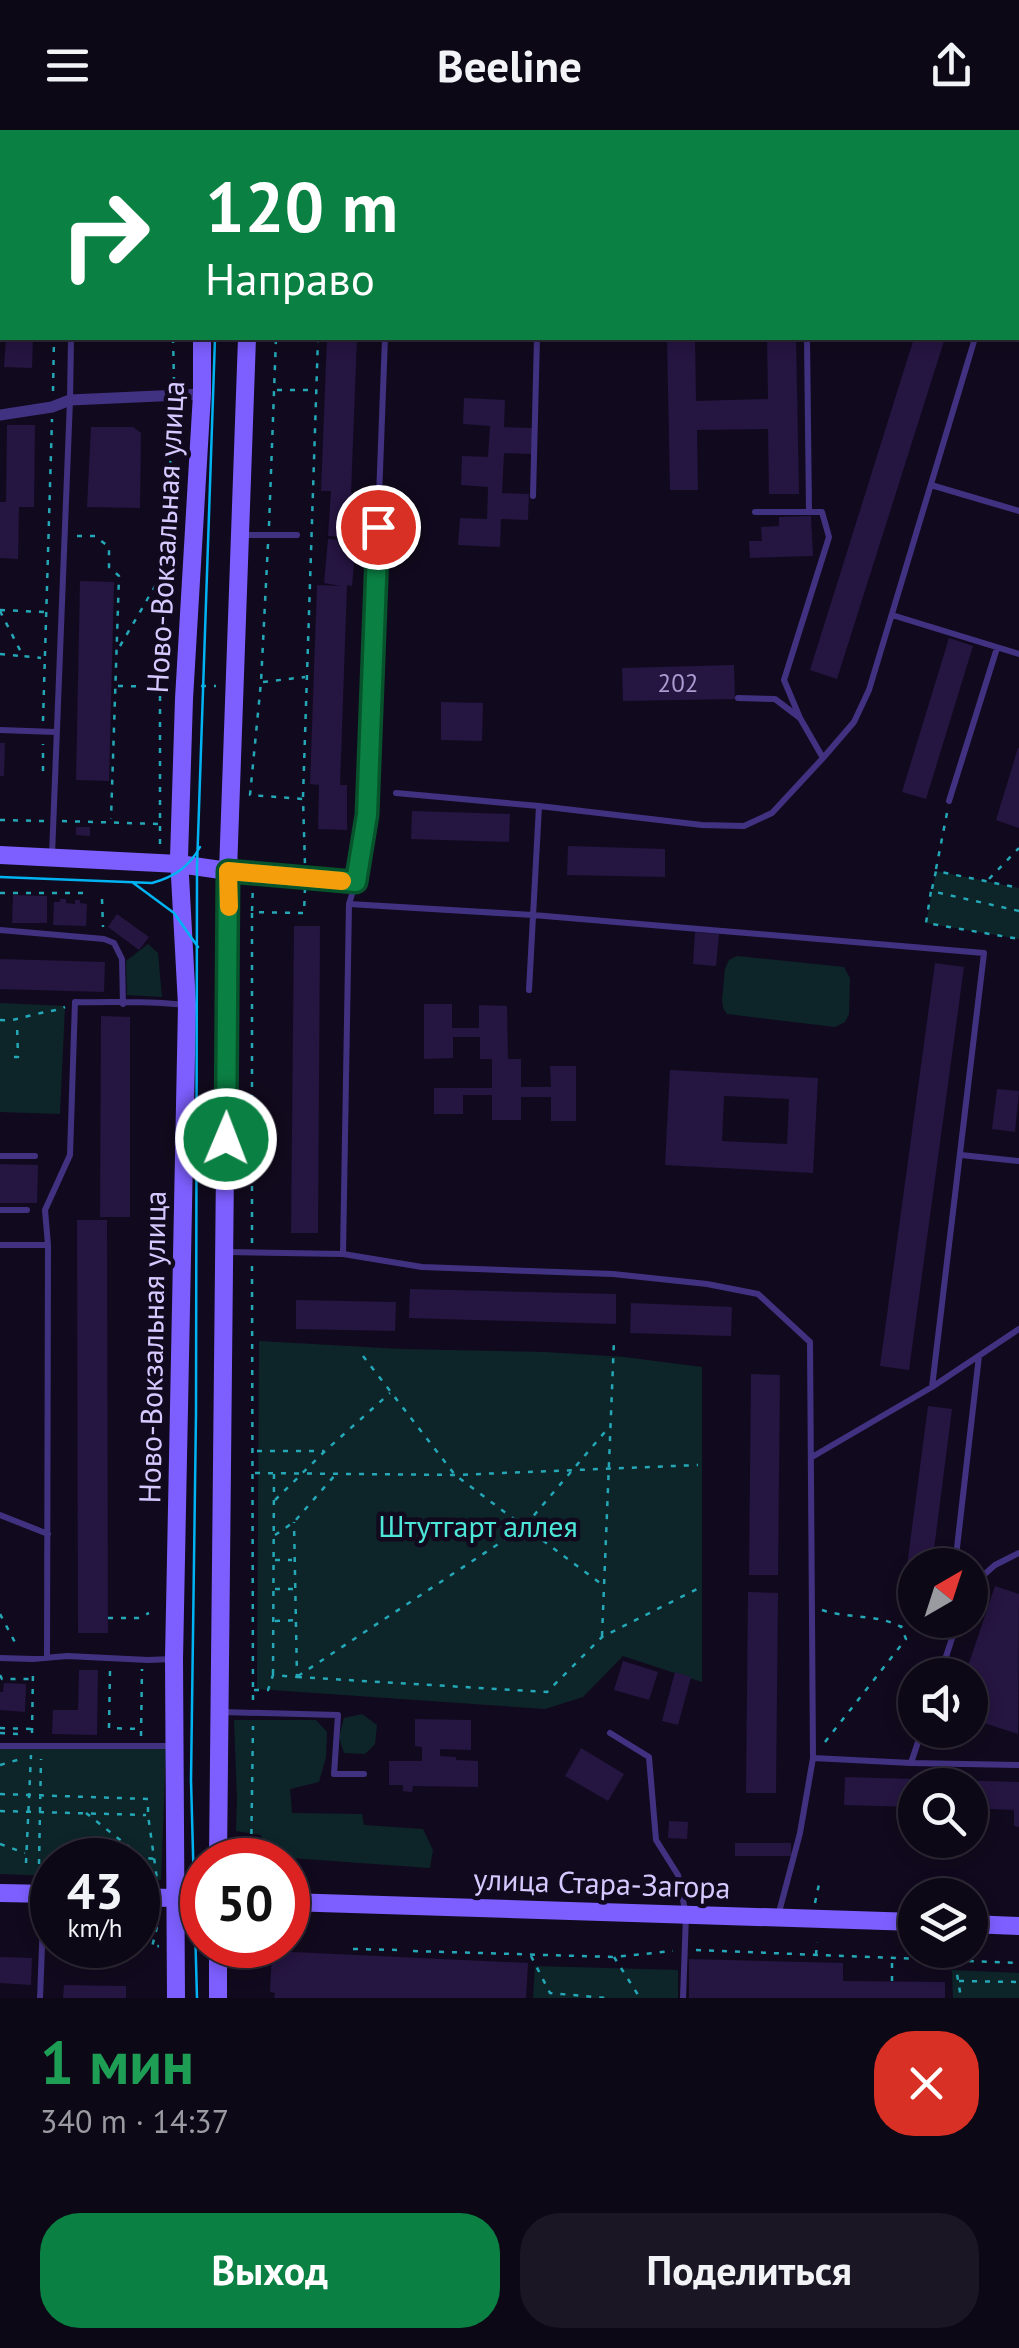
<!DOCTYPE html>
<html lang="ru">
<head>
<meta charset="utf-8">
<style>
  :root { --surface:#0d0816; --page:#1b1623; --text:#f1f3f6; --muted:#9a9aa1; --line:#2d2935; --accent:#0b8043 }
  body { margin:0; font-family:"PT Sans",sans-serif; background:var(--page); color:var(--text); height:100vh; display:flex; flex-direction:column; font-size:38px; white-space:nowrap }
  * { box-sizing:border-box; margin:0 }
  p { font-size:32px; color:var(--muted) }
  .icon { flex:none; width:55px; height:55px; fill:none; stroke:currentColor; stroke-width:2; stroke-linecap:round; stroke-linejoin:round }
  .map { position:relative; height:1868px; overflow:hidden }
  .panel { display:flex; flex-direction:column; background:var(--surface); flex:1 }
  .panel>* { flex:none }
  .hud { position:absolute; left:0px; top:0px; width:1020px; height:210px; box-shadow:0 5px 15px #0003,0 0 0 2px var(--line); background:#0b8043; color:#fff; overflow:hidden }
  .needle { width:65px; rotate:39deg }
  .fabs { position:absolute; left:898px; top:1418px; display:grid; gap:20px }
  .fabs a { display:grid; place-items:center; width:90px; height:90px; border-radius:50%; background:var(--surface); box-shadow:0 5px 15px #0003,0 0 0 2px var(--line); font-size:50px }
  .speed { position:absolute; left:30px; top:1708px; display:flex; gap:20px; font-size:50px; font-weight:700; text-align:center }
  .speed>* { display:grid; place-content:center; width:130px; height:130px; border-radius:50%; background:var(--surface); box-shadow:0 5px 15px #0003,0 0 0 2px var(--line); line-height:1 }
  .speed small { font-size:25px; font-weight:400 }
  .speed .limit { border:15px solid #d22; background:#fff; color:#111 }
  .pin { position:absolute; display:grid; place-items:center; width:85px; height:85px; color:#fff; margin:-42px; border:5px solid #fff; border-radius:50%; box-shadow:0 2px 10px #0007 }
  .me { position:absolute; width:110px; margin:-55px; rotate:1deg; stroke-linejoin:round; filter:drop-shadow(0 0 8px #0008) }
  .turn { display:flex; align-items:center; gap:35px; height:210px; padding:0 40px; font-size:45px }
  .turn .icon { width:130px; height:130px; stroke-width:2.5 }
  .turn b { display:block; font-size:70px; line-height:85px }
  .round { display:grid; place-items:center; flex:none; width:105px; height:105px; border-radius:40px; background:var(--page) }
  .overview { display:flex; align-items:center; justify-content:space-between; height:170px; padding:0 40px }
  h1 { font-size:60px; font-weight:700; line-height:75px; color:#1e9e55 }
  .cta { display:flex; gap:20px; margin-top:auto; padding:20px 40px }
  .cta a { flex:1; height:115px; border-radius:40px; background:var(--accent); color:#fff; font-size:40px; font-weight:700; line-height:115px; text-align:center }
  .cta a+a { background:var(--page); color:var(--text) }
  header { display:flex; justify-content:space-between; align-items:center; height:130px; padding:0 40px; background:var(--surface); font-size:45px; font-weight:700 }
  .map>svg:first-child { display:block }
  .green { fill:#0d2529 }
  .building { fill:#251541; fill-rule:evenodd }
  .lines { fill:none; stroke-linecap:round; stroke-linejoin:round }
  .path { stroke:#24a8b7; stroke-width:2.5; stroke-dasharray:5 8; stroke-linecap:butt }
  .lane { stroke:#413281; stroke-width:6 }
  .street { stroke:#413281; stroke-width:11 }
  .secondary { stroke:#7d5fff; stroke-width:18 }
  .tram { stroke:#00b3f3; stroke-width:2.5 }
  .route-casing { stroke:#07532c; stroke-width:25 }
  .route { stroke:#0b8043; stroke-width:18 }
  .slow { stroke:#f59e0b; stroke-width:18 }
  .labels { text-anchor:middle; stroke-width:9; stroke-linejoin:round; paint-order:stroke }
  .number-label { font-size:25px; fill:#aa9bd0 }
  .street-label { font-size:30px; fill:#d7c8ff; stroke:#110a1e }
  .park-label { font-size:30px; fill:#4ce7d9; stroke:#110a1e }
</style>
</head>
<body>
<header><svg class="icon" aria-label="menu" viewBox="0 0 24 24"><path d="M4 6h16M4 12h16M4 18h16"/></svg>Beeline<svg class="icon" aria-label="share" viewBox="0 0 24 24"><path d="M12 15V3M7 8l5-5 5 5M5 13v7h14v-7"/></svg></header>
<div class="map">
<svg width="1019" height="1868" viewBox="0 0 1019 1868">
  <rect width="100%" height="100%" fill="#110a1e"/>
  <path class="green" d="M936 741 1019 758V809L926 793Z
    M148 814 158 823 162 867 127 865 126 831Z
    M737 826 844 837 850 848 849 884 845 892 835 897 727 884 723 878 722 870 725 839 729 830Z
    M0 873 65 876 60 984 0 982Z
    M259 1211 401 1219 545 1222 624 1227 702 1237V1552L623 1526 583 1567 545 1579 257 1559Z
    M362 1584 377 1595 375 1614 365 1624 344 1623 339 1607 344 1588Z
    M234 1590H316L327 1602 326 1627 319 1652 290 1659 292 1683 362 1684 364 1695 423 1699 433 1720 430 1738 263 1726 261 1705 236 1701 237 1669Z
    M0 1614 166 1619 161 1750 138 1749V1730H52V1746L0 1744Z
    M535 1836 678 1840V1868H533Z
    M952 1840 1019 1843V1868H953Z"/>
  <path class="building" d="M6 208H33L32 238 4 237Z
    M327 208H357L351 363H359L356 408 328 406 331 361H321Z
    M667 208H695L696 271 768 269 767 208H796L799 364H769L768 299 697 300 698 360H670Z
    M914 208H945L837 549 810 540Z
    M464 268 505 270 504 297 533 298 532 324 504 323 502 363 529 364 528 390 501 389 500 417 458 415 460 388 487 389 488 357 461 355 462 326 488 327 490 296 463 294Z
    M7 295H35L34 377H19L18 429 0 428V372H6Z
    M91 297H133L141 303 140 378 87 377Z
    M811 386 813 426 750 428 749 411H762L761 397 779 396V387Z
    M328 409 356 411 352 456 347 455 340 655H347V700L318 699 319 655 310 654 317 455 341 456 324 453Z
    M80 451 114 452 109 651 76 650Z
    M949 508 973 516 926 669 902 662Z
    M734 535 735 569 623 571 622 538Z
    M441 572 483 573 482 611 441 610Z
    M0 613H5L4 646H0Z
    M1018 618H1019V698L996 690Z
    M412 681 510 684 509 712 411 709Z
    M76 697H90V706L76 705Z
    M568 716 665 719V747L567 745Z
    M13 765 47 766V793H12Z
    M60 769H66V773L75 774V770H80V773L87 774 86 796 53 795 54 772H60Z
    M117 784 149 807 139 820 108 797Z
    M294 796H320L318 1103H291Z
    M695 802 719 804 716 836 693 834Z
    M0 829 105 832 104 862 0 859Z
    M935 833 964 837 909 1240 880 1236Z
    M424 874H452V898H479V875L507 876 508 929H521V957H551L550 936H576V991H551V967H521V990H492V965H463V984H434V958H492V929H480V907H453V928L424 929Z
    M101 886 130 887V1087H100Z
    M670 940 818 948 813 1043 665 1035ZM724 966 789 969 787 1014 722 1011Z
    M997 959 1019 961 1015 1002 992 999Z
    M0 1034 38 1035 37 1073H0Z
    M77 1090H107L108 1503H78Z
    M410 1159 616 1164V1194L409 1188Z
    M296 1170 396 1172 395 1201 296 1199Z
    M631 1173 732 1177 731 1206 630 1203Z
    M751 1244 780 1245 778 1445H749Z
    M928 1276 952 1279 932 1435 915 1437 907 1436Z
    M995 1456 1019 1464 1018 1604 984 1593 987 1584 970 1578V1545H965Z
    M748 1462 778 1463 776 1663H746Z
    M623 1531 658 1542 649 1570 614 1560Z
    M79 1540H98L97 1605 52 1604 53 1580H78Z
    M675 1542 691 1547 678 1595 662 1591Z
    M4 1553 26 1554 25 1582 0 1580V1562H3Z
    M415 1589 471 1590V1620L440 1619V1626L456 1627V1630L478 1631V1657L413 1656 412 1662 403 1661V1655H389V1631H422V1617L415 1616Z
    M581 1618 624 1644 608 1671 565 1646Z
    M845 1647 1019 1652V1697L1014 1696V1680L970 1678V1655H915V1677L844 1675Z
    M669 1691 688 1692 687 1709 668 1708Z
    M735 1713H791V1726H735Z
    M272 1821 528 1833 526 1868H274L275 1863 270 1862Z
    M0 1827 32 1828 31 1855 0 1853Z
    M689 1829 843 1833V1851L945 1852V1868H689Z
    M64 1855 126 1856V1868H63Z"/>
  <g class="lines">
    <path class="path" d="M776 0 778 2
      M177 2V0
      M279 2V0
      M0 59 2 60
      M1018 84H1019
      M1018 119H1019
      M1018 150 1019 151
      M173 208 174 251
      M277 260H314
      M53 261 54 208
      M173 279 165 440 174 453
      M269 396 276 208
      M77 406H95L109 417V437L119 446 111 689
      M268 414 261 552 250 665 303 669 305 735
      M0 480 44 482
      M0 481 23 526 41 528
      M120 516 164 441
      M0 524 21 526
      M263 552 305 547
      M118 556 170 557
      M201 556H216
      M43 591 52 289
      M43 641V614
      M303 667 318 208
      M0 690 44 691
      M62 691 159 694 164 692
      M160 714V557L165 442
      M936 739 947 683
      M989 749 1019 718
      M932 759 936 741 1019 758
      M0 763H84
      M102 769 103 797
      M252 781 253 754
      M1019 781 931 761 926 793 1019 809
      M0 890C17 891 22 887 37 884 47 881 56 881 65 877
      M14 927H18L17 893
      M252 1113V782L304 783 305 758
      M252 1136 253 1573
      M363 1226 455 1345 604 1456
      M257 1321H324
      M255 1343 455 1345 698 1335
      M275 1370 325 1321 390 1263
      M275 1405 294 1392 336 1344
      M275 1430H292
      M275 1459H295
      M822 1480C849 1489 879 1484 901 1497L915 1487
      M0 1484 18 1518
      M108 1488H138L149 1483
      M275 1491 296 1490
      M602 1506 614 1210
      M110 1541 109 1598 141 1599
      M273 1544 274 1343
      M0 1545 2 1549H32
      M298 1546 524 1397 610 1296
      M297 1547 547 1562 602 1507 701 1457
      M254 1560H268L273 1545 297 1547 294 1392
      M0 1598 32 1599
      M0 1603 18 1604
      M32 1603 33 1541
      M141 1606 142 1539
      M825 1612 906 1509 901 1497
      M0 1635 24 1628
      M0 1664 148 1669V1685L157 1749
      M0 1681 146 1685
      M86 1683 143 1728 159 1729
      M0 1714 25 1723
      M251 1730 253 1596
      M26 1733 31 1625
      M39 1734 41 1629
      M815 1773 819 1754
      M157 1797 152 1817 159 1816
      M353 1819 398 1820
      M696 1820 1019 1833
      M413 1821 614 1827 673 1821
      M236 1824 248 1826
      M816 1825 817 1812
      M531 1826 550 1863 606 1868
      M614 1827 640 1868
      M955 1832 961 1868
      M892 1851V1830
      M959 1851 1019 1852"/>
    <path class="lane" d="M74 2V0
      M392 2V0
      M902 2 903 0
      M1006 2 1007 0
      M0 9H2
      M807 209 809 382
      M931 355 1019 381
      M533 366 537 208
      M755 382H822L829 407 784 550 800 588
      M243 405H297
      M892 485 1019 524
      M738 568 775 569 800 588 823 628
      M0 600 56 602
      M396 663 539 676
      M949 671 997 518
      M52 725 70 270 71 208
      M233 742 356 751
      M349 774 533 785 984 823 932 1257
      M0 800 104 809 114 813 122 829 123 874
      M529 860 539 676 702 695 744 696 772 683 823 628 854 592 869 560 975 208
      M961 1025 1019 1031
      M0 1026H35
      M0 1080H27
      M0 1115H48
      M226 1122 343 1124 422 1137 613 1144 707 1154 758 1164 810 1212 813 1628 800 1703 778 1786
      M343 1124 349 774 356 751 367 685 385 208
      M812 1327 932 1257 1019 1199
      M0 1385 48 1404
      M955 1435 979 1226
      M970 1457 995 1435 1019 1423
      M47 1527 48 1115 45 1080 70 1025 75 872C111 873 148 870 183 875
      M0 1528 33 1529 67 1526 148 1530 173 1529
      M940 1545 958 1490
      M222 1582 338 1585 334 1644H364
      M610 1603 649 1627 656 1710 678 1745 686 1785 683 1868
      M0 1616H174
      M813 1628 911 1633 1019 1635
      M911 1633 922 1600
      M40 1868 44 1765"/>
    <path class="street" d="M0 285 52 277 70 270 202 264"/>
    <path class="secondary" d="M206 2V0
      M255 2V0
      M0 725 179 734 228 741
      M218 1730 228 741 247 208
      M0 1763 52 1764
      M138 1767 202 1769
      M288 1772 915 1792
      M970 1794 1019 1796
      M176 1868 174 1529 187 875 179 728 184 569 202 264V208
      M218 1868V1815"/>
    <path class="tram" d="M223 2V0
      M0 747 152 753C174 747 189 737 200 717
      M132 752 174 783 198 817
      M197 1868 191 1650 196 1284 197 737 215 208"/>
  </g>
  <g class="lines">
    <defs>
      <path id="route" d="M226 1009 228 741 356 752 367 685 378 397"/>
    </defs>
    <use href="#route" class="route-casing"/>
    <use href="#route" class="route"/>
    <path class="slow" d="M229 777 228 741 342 751"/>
  </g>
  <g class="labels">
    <g class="number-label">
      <text x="678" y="562">202</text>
    </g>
    <g class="street-label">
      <text transform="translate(166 407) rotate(-87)" y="10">Ново-Вокзальная улица</text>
      <text transform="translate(153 1217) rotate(-89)" y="10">Ново-Вокзальная улица</text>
      <text transform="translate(602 1754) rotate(2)" y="10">улица Стара-Загора</text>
    </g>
    <g class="park-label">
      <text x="478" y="1407">Штутгарт аллея</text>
    </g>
  </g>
</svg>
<div class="fabs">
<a><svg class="needle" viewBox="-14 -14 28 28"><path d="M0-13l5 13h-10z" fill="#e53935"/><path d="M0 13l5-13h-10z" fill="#9a9aa1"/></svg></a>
<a><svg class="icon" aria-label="sound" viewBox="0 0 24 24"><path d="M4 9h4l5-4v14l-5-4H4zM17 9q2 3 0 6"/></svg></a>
<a><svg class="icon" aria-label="search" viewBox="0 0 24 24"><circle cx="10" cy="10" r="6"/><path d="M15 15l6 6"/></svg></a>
<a><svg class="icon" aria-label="layers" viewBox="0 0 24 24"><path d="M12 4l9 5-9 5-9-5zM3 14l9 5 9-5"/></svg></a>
</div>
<div class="speed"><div>43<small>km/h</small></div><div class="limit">50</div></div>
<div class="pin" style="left:378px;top:397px;background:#d93025"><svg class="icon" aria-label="arrive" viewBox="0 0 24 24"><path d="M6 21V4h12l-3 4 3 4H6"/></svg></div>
<svg class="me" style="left:226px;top:1009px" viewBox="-20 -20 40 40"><circle r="17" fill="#0b8043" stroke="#fff" stroke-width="3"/><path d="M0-11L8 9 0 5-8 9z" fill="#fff"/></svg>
<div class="hud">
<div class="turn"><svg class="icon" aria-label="right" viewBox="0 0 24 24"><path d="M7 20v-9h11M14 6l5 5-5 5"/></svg><div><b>120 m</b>Направо</div></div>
</div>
</div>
<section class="panel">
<div class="overview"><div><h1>1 мин</h1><p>340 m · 14:37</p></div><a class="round" style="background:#d93025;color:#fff"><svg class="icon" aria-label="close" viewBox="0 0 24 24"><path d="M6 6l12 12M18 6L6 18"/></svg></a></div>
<div class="cta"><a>Выход</a><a>Поделиться</a></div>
</section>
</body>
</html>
